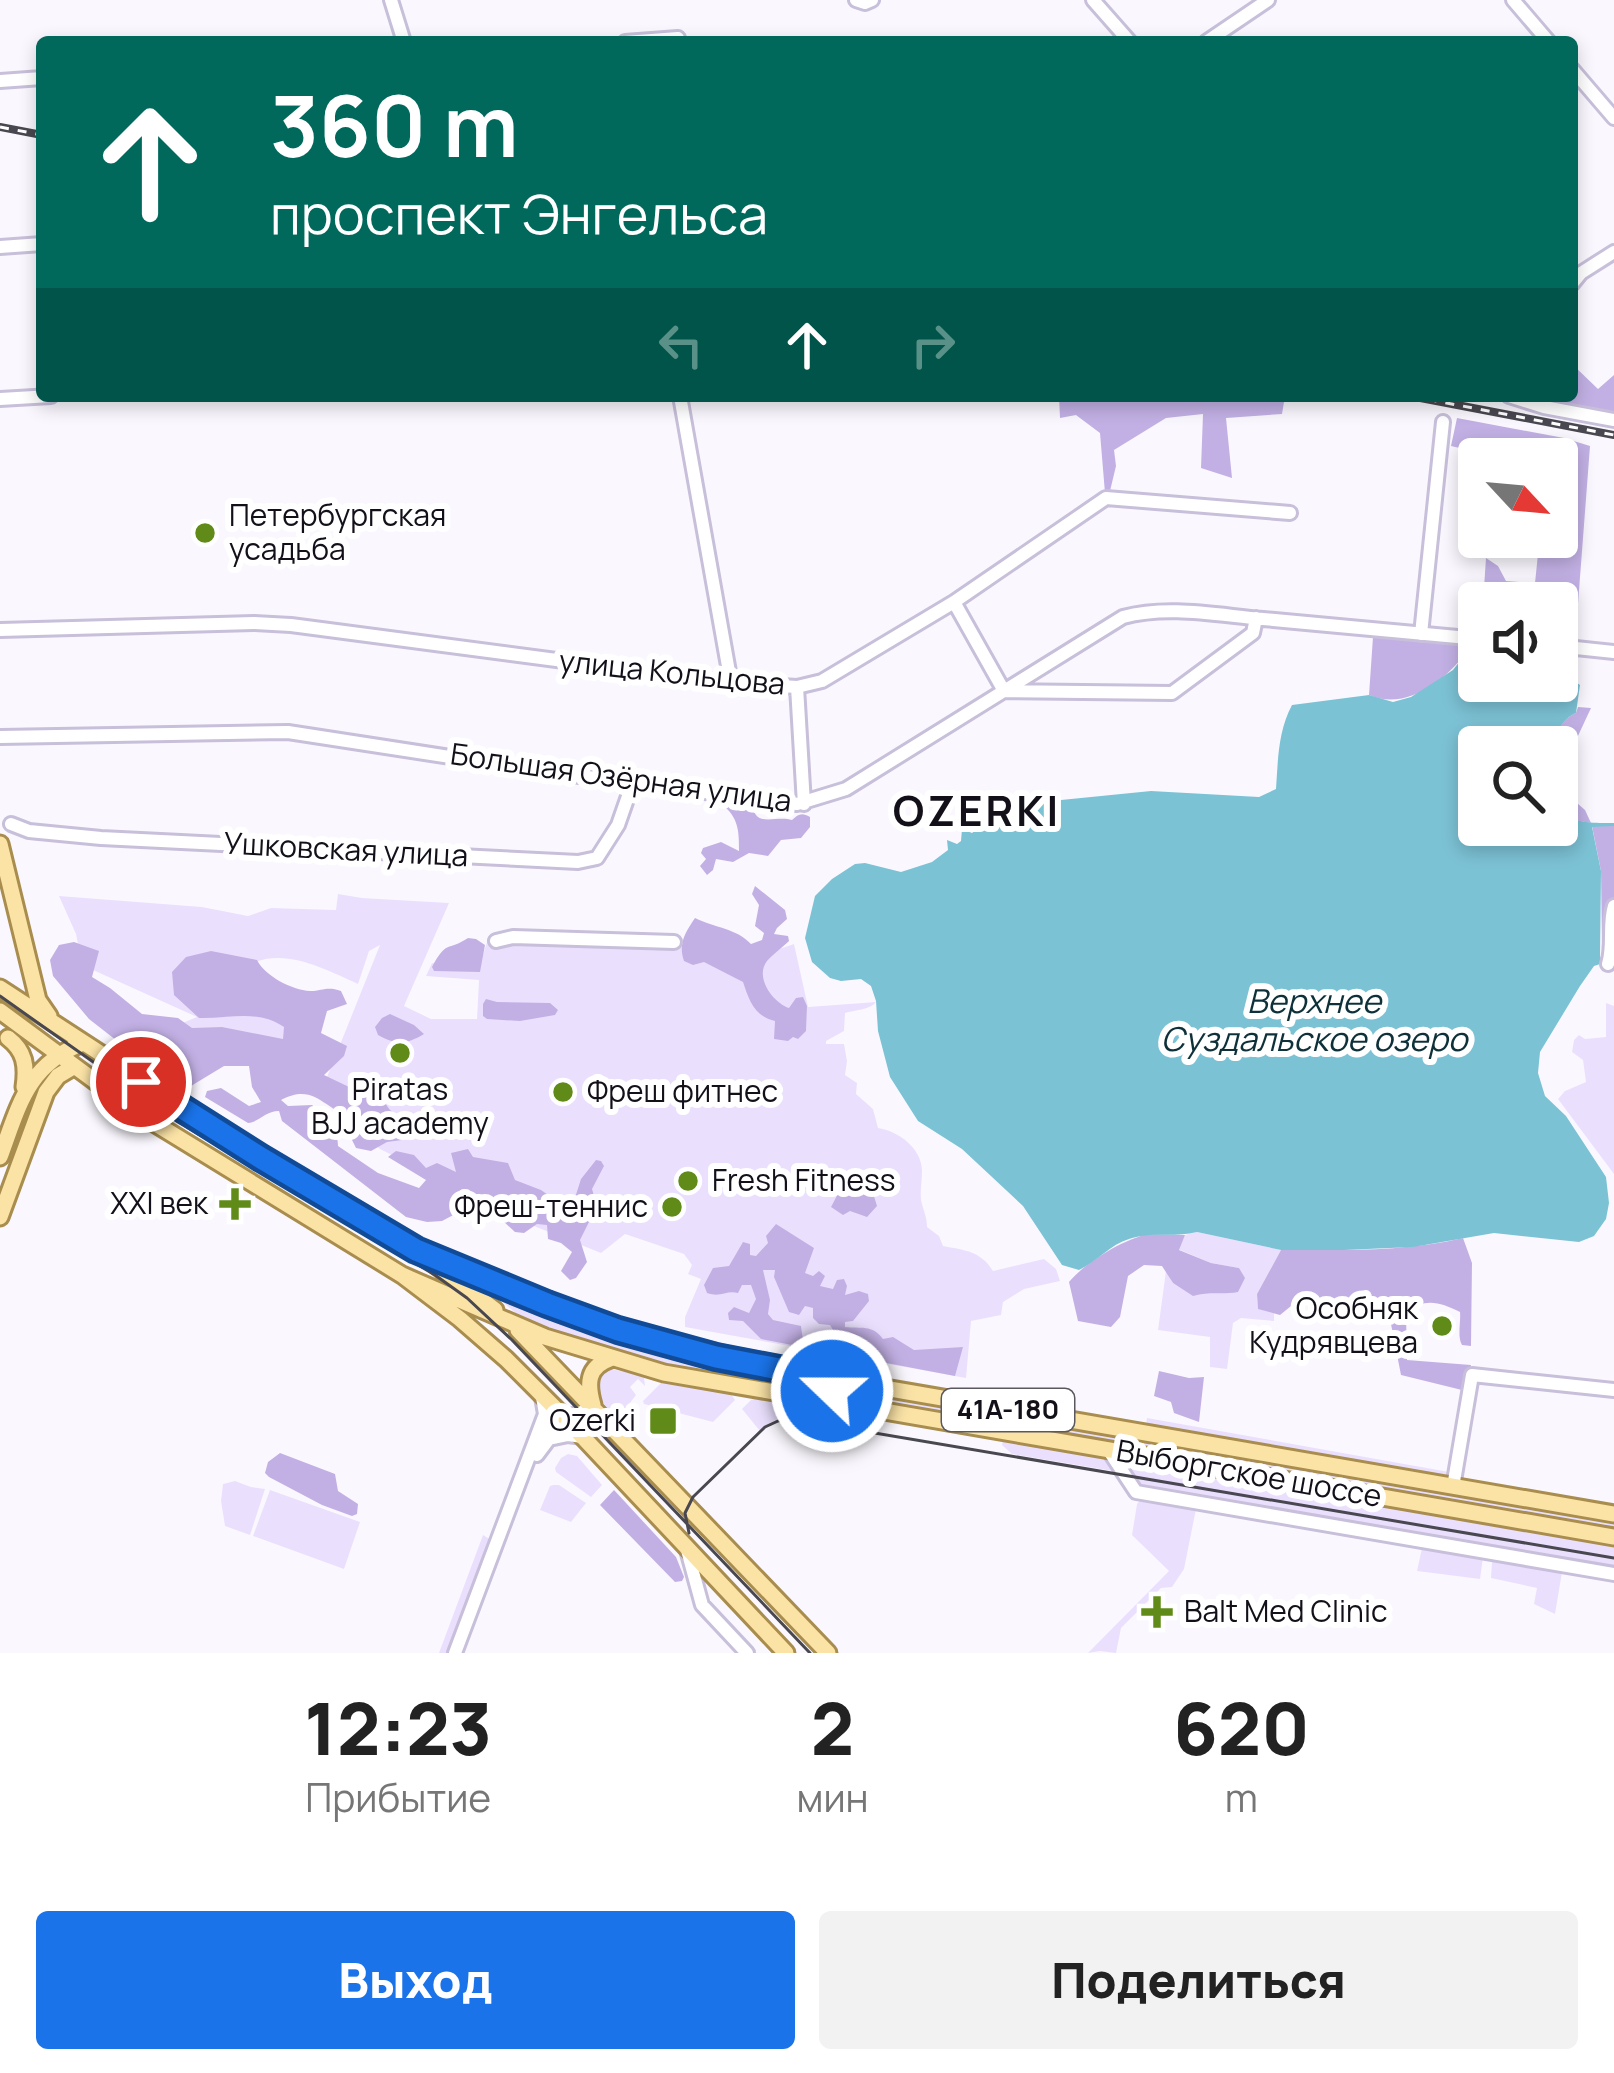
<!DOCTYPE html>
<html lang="ru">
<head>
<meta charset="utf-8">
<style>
  :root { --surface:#fff; --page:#f2f2f2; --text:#222; --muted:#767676; --accent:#1a73e8 }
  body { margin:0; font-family:Manrope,sans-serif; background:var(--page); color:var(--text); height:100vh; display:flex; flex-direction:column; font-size:45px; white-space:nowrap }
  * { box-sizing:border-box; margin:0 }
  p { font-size:39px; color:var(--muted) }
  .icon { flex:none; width:66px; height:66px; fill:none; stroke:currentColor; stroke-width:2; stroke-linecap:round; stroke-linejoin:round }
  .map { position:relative; height:1653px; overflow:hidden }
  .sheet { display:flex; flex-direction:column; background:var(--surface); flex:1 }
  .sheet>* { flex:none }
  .guide { position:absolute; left:36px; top:36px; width:1542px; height:366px; border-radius:12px; box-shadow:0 6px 18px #0003; background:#00695c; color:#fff; overflow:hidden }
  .needle { width:78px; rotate:116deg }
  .controls { position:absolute; left:1458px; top:438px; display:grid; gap:24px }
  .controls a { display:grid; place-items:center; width:120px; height:120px; border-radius:12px; background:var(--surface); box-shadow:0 6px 18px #0003; font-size:60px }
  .pin { position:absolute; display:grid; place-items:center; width:102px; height:102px; color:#fff; margin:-51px; border:6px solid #fff; border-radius:50%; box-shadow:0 3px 12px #0007 }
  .me { position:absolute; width:132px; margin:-66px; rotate:292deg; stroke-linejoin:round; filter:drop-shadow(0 0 9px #0008) }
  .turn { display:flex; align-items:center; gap:42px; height:252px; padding:0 36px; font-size:54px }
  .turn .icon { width:156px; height:156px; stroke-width:2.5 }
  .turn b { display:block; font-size:84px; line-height:102px }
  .lanes { display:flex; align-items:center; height:114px; padding:0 36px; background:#0003; justify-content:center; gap:60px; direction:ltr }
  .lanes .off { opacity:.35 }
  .eta { display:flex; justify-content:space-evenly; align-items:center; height:204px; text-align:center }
  .eta b { font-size:72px; font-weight:800; line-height:84px }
  .action { display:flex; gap:24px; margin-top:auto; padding:24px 36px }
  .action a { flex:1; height:138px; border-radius:12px; background:var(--accent); color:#fff; font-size:48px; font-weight:800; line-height:138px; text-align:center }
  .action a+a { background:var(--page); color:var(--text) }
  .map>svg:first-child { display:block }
  .green { fill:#eae0fe }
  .forest { fill:#c2b0e4; fill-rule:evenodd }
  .water { fill:#7cc2d5 }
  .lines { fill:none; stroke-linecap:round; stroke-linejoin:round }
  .minor-casing { stroke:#c8bfda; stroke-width:18 }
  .major-casing { stroke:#a88d4e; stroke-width:21 }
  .minor { stroke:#fff; stroke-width:12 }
  .major { stroke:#fbe3a6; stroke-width:15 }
  .tram { stroke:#49474f; stroke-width:3 }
  .rail-casing { stroke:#49474f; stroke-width:8 }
  .rail { stroke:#fff; stroke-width:3; stroke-dasharray:9; stroke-linecap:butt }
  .route-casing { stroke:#114b97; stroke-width:30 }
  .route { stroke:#1a73e8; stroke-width:21 }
  .poi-dot { fill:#618b19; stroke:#fff; stroke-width:4.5 }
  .labels { text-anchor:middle; stroke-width:12; stroke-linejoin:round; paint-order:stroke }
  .shield { fill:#fff; stroke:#5a585e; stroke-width:3 }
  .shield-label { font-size:27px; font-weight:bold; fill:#131019 }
  .poi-label { font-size:30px; fill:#131019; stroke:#fff; text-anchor:start }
  .street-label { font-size:30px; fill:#131019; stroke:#fff }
  .water-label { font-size:33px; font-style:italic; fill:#0e3039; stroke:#fff }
  .district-label { font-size:42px; font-weight:bold; letter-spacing:3px; fill:#131019; stroke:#fff }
</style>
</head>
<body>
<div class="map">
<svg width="1614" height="1653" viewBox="0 0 1614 1653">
  <rect width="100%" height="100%" fill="#faf8fe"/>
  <path class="green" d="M338 894 362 898 449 903 404 1006 431 1019H477L479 980 426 976 432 963 478 970 488 939 509 933 679 939V946L724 949 746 960 794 944 808 1007 876 1002C870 1010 854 1010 845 1013L844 1031 826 1041V1044H844L847 1061 845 1075 857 1083 856 1094 873 1109 878 1128C898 1131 922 1148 922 1171 922 1181 920 1191 921 1200 923 1210 927 1216 927 1227L939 1236 943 1246C964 1250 981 1251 993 1271L1044 1259 1056 1269 1060 1281 1024 1289 1003 1302 1001 1315 971 1321 966 1378 685 1327V1317L701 1279 688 1274 692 1265 684 1254 625 1234 601 1253 529 1224 380 1149 319 1097 380 945 369 951 358 984C324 969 281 945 246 967L295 1022 301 1048 165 1030 197 1017 82 965 76 934 59 896 202 907 248 916 271 908 336 910Z
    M1606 1003 1614 1006V1174L1558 1099 1565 1091 1586 1082 1583 1060 1572 1052 1574 1040 1579 1035 1585 1039 1606 1037Z
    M1197 1232 1281 1250 1257 1294 1258 1308 1274 1313V1321L1241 1318 1233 1323 1227 1369 1210 1367V1337L1158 1330 1166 1271 1173 1283 1183 1287 1239 1268 1211 1263 1178 1249 1185 1235Z
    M493 1291 600 1333 682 1358 818 1387 736 1379 596 1347 525 1321 491 1292Z
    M602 1367 640 1375 644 1378 645 1386 638 1379 630 1387 636 1395 626 1408 610 1411 595 1393 592 1380Z
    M663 1381 731 1394 735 1400 713 1422 644 1404 643 1401Z
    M854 1392 1614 1524V1529L853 1399Z
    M757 1398 822 1414 816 1422C794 1418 778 1415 760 1431L742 1409 751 1400Z
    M1147 1418 1449 1472 1447 1479 1146 1425Z
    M1003 1440 1103 1457 1112 1462 1119 1472 1012 1454 1002 1445Z
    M568 1454 577 1456 602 1485 591 1497 556 1472 555 1468 561 1458Z
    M1132 1463 1614 1545V1569L1143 1488 1127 1466Z
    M235 1481 251 1487 265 1489 250 1535 225 1526 221 1501 223 1484Z
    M553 1485H559L586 1503 571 1522 540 1510 550 1486Z
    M270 1490 360 1522 344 1569 253 1536Z
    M1141 1499 1196 1509 1184 1569 1172 1587 1161 1588 1121 1628 1116 1653 1100 1651 1088 1653 1169 1571 1132 1535 1137 1504Z
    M483 1535 491 1540 449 1653H439Z
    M1422 1548 1483 1557 1480 1579 1417 1571Z
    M1496 1560 1562 1572 1555 1614 1534 1604 1537 1588 1491 1578 1492 1562Z"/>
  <path class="forest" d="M1572 364 1598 389 1614 375V415L1532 396H1572Z
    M1059 396H1285L1282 414 1226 418 1232 478 1201 468 1203 414 1166 418 1114 450 1116 466 1110 491 1105 493 1100 433 1076 415 1060 418Z
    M1457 418 1564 438 1590 446 1575 643 1557 641V603H1483L1486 558 1498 566 1506 581 1535 583 1538 554 1552 545 1551 537H1557V459H1524L1523 453 1494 456 1451 446Z
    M1373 637 1479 647V652H1467C1444 681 1407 711 1369 695Z
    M1578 707 1591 708 1577 738V803L1585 810 1591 823 1568 819 1557 809V747H1549C1556 734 1561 719 1576 713Z
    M728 801 747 802C751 806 753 811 756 815 763 824 779 816 792 820 798 814 802 812 810 817V827L801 838 781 840 768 856 749 853 733 862 716 859 713 870 707 875 700 866 706 859 701 853 703 848 721 842 739 851C739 834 739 820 726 808Z
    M1592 826H1614V947L1602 944 1601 871Z
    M755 886 785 910 787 919 777 928 774 934 788 936 789 941C782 948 773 954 767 961 754 978 774 1003 789 1008L796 998 803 997 807 1006 806 1031 798 1039 793 1037 788 1041 774 1039 775 1021C754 1016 749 1000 743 982L704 962 693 965 684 961C678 944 685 933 695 918 715 928 736 928 751 944L762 940 764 933 755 926 759 905 752 894Z
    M468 938 476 939 485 945 480 972 434 971 432 967C447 939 447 952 468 938Z
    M74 942 99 951 92 977 110 988 142 1014 178 1018 192 1028 222 1027 283 1039 284 1027C258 1009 229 1019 199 1018L174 995 172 972 186 957 211 951 257 960C265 976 292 990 310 991 323 991 327 986 341 991L347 1004 327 1011 321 1033 347 1046 344 1056 324 1075 368 1096 379 1095 390 1110 410 1122 402 1140 387 1142 371 1151 356 1148 348 1132 355 1117C324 1112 316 1081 281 1100L288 1106 312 1105C326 1116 338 1127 338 1146L378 1173 419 1188 426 1180 388 1157 396 1151 414 1155 426 1168 437 1163 456 1172 451 1153 468 1149 473 1157 508 1163 515 1180 541 1190 567 1208 572 1207 581 1179 596 1160 601 1161 604 1166 592 1189 597 1206 580 1240 587 1262 576 1278 570 1280 561 1271 572 1252 561 1243 548 1239 547 1225 537 1224 524 1233 515 1232 502 1220 461 1211 442 1221 427 1222 406 1217 282 1121 279 1111C265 1111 259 1122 248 1123L205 1097 207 1091 221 1088 249 1106 261 1102 252 1087 249 1066H224L191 1086 183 1082 187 1068 177 1062H158L139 1047 121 1044 89 1019 53 976 50 960 59 945Z
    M486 999 497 1002 550 1003 558 1010 555 1015 520 1021 487 1019 483 1016V1004Z
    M390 1014 414 1025 424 1034C406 1045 396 1045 378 1035L375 1027 382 1018Z
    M842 1186 855 1193 865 1190 873 1193 877 1206 867 1217 850 1211 843 1215 831 1207Z
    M776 1224 814 1248 805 1273 813 1276 819 1271 825 1276 820 1286 833 1289 837 1280 844 1279 847 1286 845 1295 859 1291 868 1294 869 1301 853 1321 845 1322V1327C861 1329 872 1324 883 1339L893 1337 914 1350 963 1347 955 1376 761 1339 743 1321 729 1320 728 1313 734 1307 749 1313 756 1299 751 1285H742L738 1293C726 1290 721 1298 707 1293L704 1285 713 1268 729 1266 743 1242 750 1244V1255L756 1256 768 1243 766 1236ZM763 1270H775L774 1277 789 1312 799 1315 805 1306 813 1308V1318L819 1324 830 1325 835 1333 827 1335 814 1345 803 1341 801 1326 773 1320 768 1314 770 1300Z
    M1148 1234 1185 1235 1179 1250 1211 1263 1239 1268 1245 1278 1238 1292C1222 1295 1210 1291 1193 1296L1173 1283 1162 1266 1144 1265 1128 1276 1120 1317 1111 1327 1078 1321 1069 1282C1086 1262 1122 1240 1148 1234Z
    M1463 1238 1472 1263 1471 1346 1462 1345C1457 1337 1461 1322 1460 1312 1439 1302 1424 1297 1406 1314L1407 1360 1471 1365 1466 1391 1401 1375 1390 1319 1364 1298 1332 1305 1296 1302 1280 1315 1258 1309 1257 1294 1281 1250C1342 1250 1404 1252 1463 1238Z
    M685 1334 730 1345 849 1367V1373C814 1367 706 1356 685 1334Z
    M1159 1371 1189 1378 1204 1377 1199 1422 1174 1413 1171 1402 1154 1396Z
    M280 1453 335 1474 338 1491 358 1504 357 1514 352 1516 322 1505 269 1477 265 1473 268 1462Z
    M614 1490 676 1557 684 1577 682 1581 675 1582 600 1505Z"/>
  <path class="water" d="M1468 651H1479V681H1557V668L1580 685 1576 713C1561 719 1557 734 1549 747H1479V825H1557V809C1573 824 1593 823 1614 823V826L1592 827 1601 871 1600 956 1603 963 1594 966 1580 986 1540 1052 1538 1073 1545 1096 1566 1116 1606 1177 1609 1203 1606 1219 1594 1236 1579 1242 1494 1233 1413 1247 1344 1250H1281L1197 1232C1174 1238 1151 1231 1129 1239 1111 1244 1096 1262 1079 1270L1062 1265 1023 1206 962 1149 918 1121 890 1077 878 1031 876 1001 871 986 861 979 841 981 830 978 812 962 805 938 815 896 832 879 855 864 865 863 901 872 932 862 948 850 947 840 957 844 961 841 962 829 972 833 1011 805 1151 791 1259 797 1276 789C1278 760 1278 731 1292 705L1369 695 1393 702 1411 697 1453 670Z"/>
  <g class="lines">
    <defs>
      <path id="minor" d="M391 0 404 42
        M856 0 865 3 872 0
        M1093 0 1130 42
        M1513 0 1549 42
        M625 42 678 38
        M1206 42 1268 0
        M1572 69 1614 118
        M0 81 42 78
        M0 247 42 244
        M1572 284 1581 273 1614 252
        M680 396 731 683
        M1509 396 1544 407 1614 420
        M0 399 51 396
        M954 602 1004 691 1172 693 1253 633 1256 618
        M0 630 254 623 291 625 731 683 797 687 822 681 954 602 1106 498 1290 513
        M1421 634 1443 422
        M1557 646 1614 652
        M797 687 804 804
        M0 737 288 732 541 771 797 804 846 789 1123 617C1168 605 1216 615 1263 619 1335 625 1407 632 1479 639
        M11 824 29 831 101 838 578 862 597 858 618 825 633 782
        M496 941 513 937 674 942
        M1608 964C1614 945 1608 925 1614 906
        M537 1438 565 1418 593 1408
        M1109 1451 1136 1492 1614 1574
        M537 1455 549 1439 568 1435 583 1437
        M1453 1487 1472 1375 1614 1390
        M687 1550 702 1605 747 1653
        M455 1653 545 1414 542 1397"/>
      <path id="major" d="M0 844 38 1000 49 1016
        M0 988 261 1158 416 1250 495 1310
        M0 1011 138 1113 402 1275 460 1319 506 1359 565 1418 786 1653
        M8 1038C25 1051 27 1066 24 1087
        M0 1157C19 1106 27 1065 83 1043
        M0 1217 46 1092 58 1076 73 1067
        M416 1250 594 1322 740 1363 1614 1514
        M402 1275 545 1337 664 1373 1614 1537
        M518 1330 828 1653
        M593 1405C587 1384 587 1367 610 1359"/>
    </defs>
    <use href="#minor" class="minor-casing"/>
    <use href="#major" class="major-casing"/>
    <use href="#minor" class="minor"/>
    <use href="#major" class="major"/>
    <path class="tram" d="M0 996 178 1122 435 1275 467 1298 512 1340 810 1653
      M689 1533 685 1513 693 1497 765 1427 778 1421 792 1419 1614 1558"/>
    <defs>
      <path id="rail" d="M0 127 42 135
        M1410 396 1614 435"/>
    </defs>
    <use href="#rail" class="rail-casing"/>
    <use href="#rail" class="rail"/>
  </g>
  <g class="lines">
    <defs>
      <path id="route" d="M141 1082 261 1158 416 1250 547 1304 618 1330 716 1357 826 1378 832 1391"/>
    </defs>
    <use href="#route" class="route-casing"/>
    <use href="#route" class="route"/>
  </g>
  <g class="poi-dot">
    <circle cx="205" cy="533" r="12"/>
    <circle cx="400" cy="1053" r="12"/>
    <circle cx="563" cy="1092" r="12"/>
    <circle cx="688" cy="1181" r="12"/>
    <path d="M229 1186h12v12h12v12h-12v12h-12v-12h-12v-12h12z"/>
    <circle cx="672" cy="1207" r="12"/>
    <circle cx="1442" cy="1326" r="12"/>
    <rect x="648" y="1406" width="30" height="30" rx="6"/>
    <path d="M1151 1594h12v12h12v12h-12v12h-12v-12h-12v-12h12z"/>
  </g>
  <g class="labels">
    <rect class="shield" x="942" y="1389" width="132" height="42" rx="9"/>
    <g class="shield-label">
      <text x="1008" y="1419">41А-180</text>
    </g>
    <g class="poi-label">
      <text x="229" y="526">Петербургская<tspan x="229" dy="34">усадьба</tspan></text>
      <text x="400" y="1100" text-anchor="middle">Piratas<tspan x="400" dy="34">BJJ academy</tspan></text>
      <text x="587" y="1102">Фреш фитнес</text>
      <text x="712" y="1191">Fresh Fitness</text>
      <text x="208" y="1214" text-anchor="end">XXI век</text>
      <text x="648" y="1217" text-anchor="end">Фреш-теннис</text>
      <text x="1418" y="1319" text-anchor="end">Особняк<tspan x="1418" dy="34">Кудрявцева</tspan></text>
      <text x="636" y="1431" text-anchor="end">Ozerki</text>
      <text x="1184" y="1622">Balt Med Clinic</text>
    </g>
    <g class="street-label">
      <text transform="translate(672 673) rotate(6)" y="10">улица Кольцова</text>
      <text transform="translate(621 778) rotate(8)" y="10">Большая Озёрная улица</text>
      <text transform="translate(346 850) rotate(3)" y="10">Ушковская улица</text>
      <text transform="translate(1249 1474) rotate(10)" y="10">Выборгское шоссе</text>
    </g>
    <g class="water-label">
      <text x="1314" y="1013">Верхнее<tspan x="1314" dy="38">Суздальское озеро</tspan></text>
    </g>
    <g class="district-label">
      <text x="977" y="826">OZERKI</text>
    </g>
  </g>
</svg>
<div class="controls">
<a><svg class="needle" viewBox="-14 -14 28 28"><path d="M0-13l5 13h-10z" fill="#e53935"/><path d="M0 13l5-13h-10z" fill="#767676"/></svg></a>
<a><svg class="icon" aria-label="sound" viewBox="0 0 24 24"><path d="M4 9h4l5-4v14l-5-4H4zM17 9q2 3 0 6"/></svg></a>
<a><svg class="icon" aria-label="search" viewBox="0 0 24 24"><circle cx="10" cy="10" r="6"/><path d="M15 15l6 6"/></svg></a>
</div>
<div class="pin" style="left:141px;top:1082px;background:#d93025"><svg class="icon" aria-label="arrive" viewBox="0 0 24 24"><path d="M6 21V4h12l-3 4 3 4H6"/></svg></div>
<svg class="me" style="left:832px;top:1391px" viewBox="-20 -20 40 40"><circle r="17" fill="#1a73e8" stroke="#fff" stroke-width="3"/><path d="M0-11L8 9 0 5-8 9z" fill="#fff"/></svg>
<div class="guide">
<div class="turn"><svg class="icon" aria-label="ahead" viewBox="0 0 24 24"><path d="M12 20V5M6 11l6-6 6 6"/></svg><div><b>360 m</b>проспект Энгельса</div></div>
<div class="lanes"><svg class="icon off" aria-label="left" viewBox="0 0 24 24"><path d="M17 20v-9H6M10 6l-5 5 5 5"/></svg><svg class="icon" aria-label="ahead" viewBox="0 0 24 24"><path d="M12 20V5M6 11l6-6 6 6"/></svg><svg class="icon off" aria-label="right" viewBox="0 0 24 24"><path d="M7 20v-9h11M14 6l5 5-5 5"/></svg></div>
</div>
</div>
<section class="sheet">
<div class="eta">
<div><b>12:23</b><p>Прибытие</p></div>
<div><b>2</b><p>мин</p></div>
<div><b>620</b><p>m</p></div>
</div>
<div class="action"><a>Выход</a><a>Поделиться</a></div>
</section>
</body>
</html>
